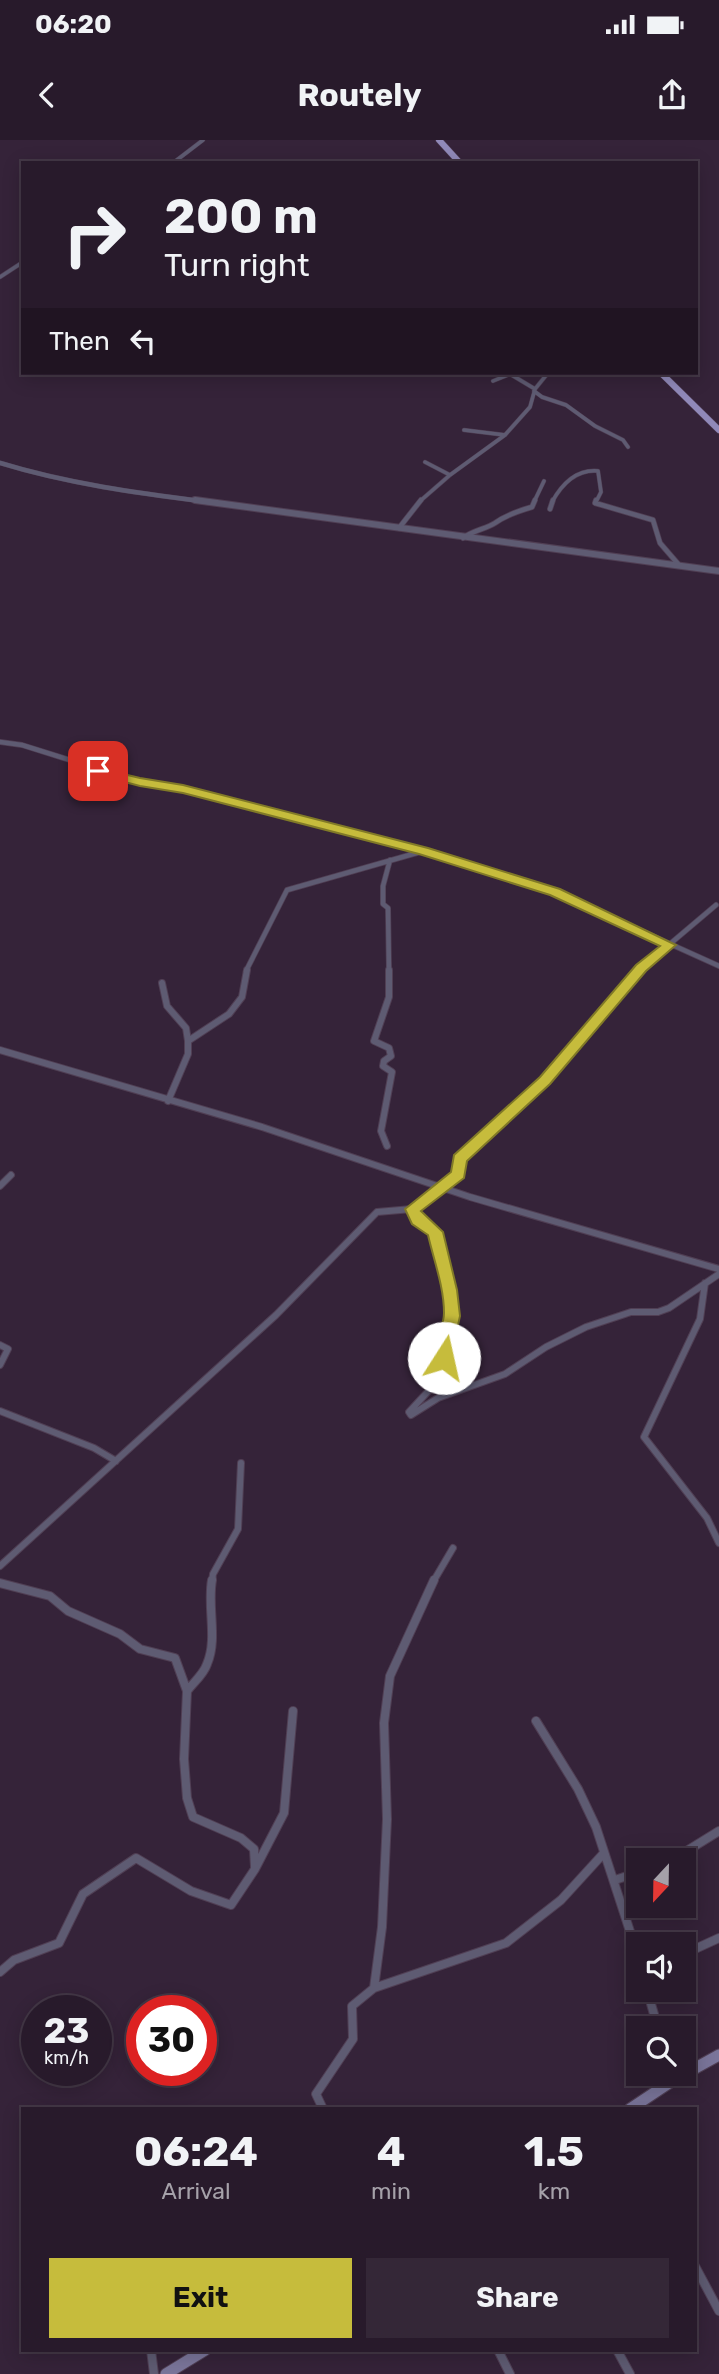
<!DOCTYPE html>
<html lang="en">
<head>
<meta charset="utf-8">
<style>
  :root { --surface:#281a2b; --page:#342737; --text:#f1f3f6; --muted:#a5a1a9; --line:#443847; --accent:#c6bc3c }
  body { margin:0; font-family:Rubik,sans-serif; background:var(--page); color:var(--text); height:100vh; display:flex; flex-direction:column; font-size:26px; white-space:nowrap }
  * { box-sizing:border-box; margin:0 }
  p { font-size:23px; color:var(--muted) }
  .icon { flex:none; width:38px; height:38px; fill:none; stroke:currentColor; stroke-width:2; stroke-linecap:round; stroke-linejoin:round }
  .map { position:relative; flex:1; overflow:hidden }
  .details { position:absolute; left:21px; top:1967px; width:676px; height:245px; display:flex; flex-direction:column; background:var(--surface); border-radius:0px; box-shadow:0 4px 18px #0003,0 0 0 2px var(--line) }
  .details>* { flex:none }
  .top-card { position:absolute; left:21px; top:21px; width:677px; height:214px; border-radius:0px; box-shadow:0 4px 18px #0003,0 0 0 2px var(--line); background:#281a2b; color:var(--text); overflow:hidden }
  .needle { width:46px; rotate:202deg }
  .tools { position:absolute; left:626px; top:1708px; display:grid; gap:14px }
  .tools a { display:grid; place-items:center; width:70px; height:70px; border-radius:0px; background:var(--surface); box-shadow:0 4px 18px #0003,0 0 0 2px var(--line); font-size:35px }
  .speed { position:absolute; left:21px; top:1855px; display:flex; gap:14px; font-size:35px; font-weight:700; text-align:center }
  .speed>* { display:grid; place-content:center; width:91px; height:91px; border-radius:50%; background:var(--surface); box-shadow:0 4px 18px #0003,0 0 0 2px var(--line); line-height:1 }
  .speed small { font-size:18px; font-weight:400 }
  .speed .limit { border:10px solid #d22; background:#fff; color:#111 }
  .pin { position:absolute; display:grid; place-items:center; width:60px; height:60px; color:#fff; margin:-30px; border-radius:14px; box-shadow:0 4px 10px #0006 }
  .me { position:absolute; width:77px; margin:-38px; rotate:10deg; stroke-linejoin:round; filter:drop-shadow(0 0 5px #0008) }
  .turn { display:flex; align-items:center; gap:24px; height:147px; padding:0 28px; font-size:32px }
  .turn .icon { width:91px; height:91px; stroke-width:2.5 }
  .turn b { display:block; font-size:49px; line-height:60px }
  .then { display:flex; align-items:center; height:66px; padding:0 28px; background:#0003; gap:14px; font-size:26px }
  .eta { display:flex; justify-content:space-evenly; align-items:center; height:119px; text-align:center }
  .eta b { font-size:42px; font-weight:700; line-height:49px }
  .primary-button { display:flex; gap:14px; margin-top:auto; padding:14px 28px }
  .primary-button a { flex:1; height:80px; border-radius:0px; background:var(--accent); color:#111; font-size:28px; font-weight:700; line-height:80px; text-align:center }
  .primary-button a+a { background:var(--page); color:var(--text) }
  .status { display:flex; justify-content:space-between; align-items:center; height:49px; padding:0 35px; background:var(--surface); direction:ltr }
  .status svg { height:19px; fill:currentColor }
  header { display:flex; justify-content:space-between; align-items:center; height:91px; padding:0 28px; background:var(--surface); font-size:32px; font-weight:700 }
  .map>svg:first-child { display:block }
  .lines { fill:none; stroke-linecap:round; stroke-linejoin:round }
  .minor-far3-casing { stroke:#503f54; stroke-width:4.5 }
  .minor-far2-casing { stroke:#503f54; stroke-width:6 }
  .minor-far1-casing { stroke:#503f54; stroke-width:8 }
  .minor-casing { stroke:#503f54; stroke-width:10 }
  .tertiary-far1-casing { stroke:#503f54; stroke-width:5 }
  .tertiary-casing { stroke:#503f54; stroke-width:8 }
  .secondary-casing { stroke:#503f54; stroke-width:13 }
  .primary-casing { stroke:#503f54; stroke-width:7 }
  .minor-far3 { stroke:#5e5b72; stroke-width:3.5 }
  .minor-far2 { stroke:#5e5b72; stroke-width:4.5 }
  .minor-far1 { stroke:#5e5b72; stroke-width:6 }
  .minor { stroke:#5e5b72; stroke-width:8 }
  .tertiary-far1 { stroke:#5e5b72; stroke-width:4.5 }
  .tertiary { stroke:#5e5b72; stroke-width:6 }
  .secondary { stroke:#7a759a; stroke-width:11 }
  .primary { stroke:#9089b9; stroke-width:6 }
  .route { fill:#c6bc3c; stroke:#817a27; stroke-width:2 }
</style>
</head>
<body>
<div class="status"><b>06:20</b><svg viewBox="0 0 49 12"><path d="M0 12V9h3v3zM5 12V6h3v6zM10 12V3h3v9zM15 12V0h3v12zM26 1h20v11H26zM47 4h2v5h-2z"/></svg></div>
<header><svg class="icon" aria-label="back" viewBox="0 0 24 24"><path d="M15 5l-7 7 7 7"/></svg>Routely<svg class="icon" aria-label="share" viewBox="0 0 24 24"><path d="M12 15V3M7 8l5-5 5 5M5 13v7h14v-7"/></svg></header>
<div class="map">
<svg width="719" height="2234" viewBox="0 0 719 2234">
  <rect width="100%" height="100%" fill="#352339"/>
  <g class="lines">
    <defs>
      <path id="minor-far3" d="M173 23 203 0
        M0 137 23 122
        M493 241 510 234 535 249
        M534 251 542 257 566 265 595 286 623 300 628 307
        M464 290 505 295
        M425 322 450 335
        M419 362 450 335 505 295 530 267 535 249 548 233
        M534 362 544 341
        M552 362C562 344 576 329 598 331L601 352 596 362"/>
      <path id="minor-far2" d="M596 360 595 363 653 380 660 403 679 425
        M550 369 553 360
        M399 388 421 360
        M463 398C474 390 486 389 495 383 506 375 518 371 532 367L535 360
        M0 602 22 605 140 642 183 649 424 711 555 752 719 826
        M246 831 287 750 420 712
        M389 831 388 768 383 764V746L390 720
        M638 831 716 765"/>
      <path id="minor-far1" d="M162 843 167 866 186 888 188 901
        M0 910 262 987 470 1057 719 1129
        M168 961 188 914V901L229 874 242 857 247 830
        M387 1006 381 991 392 932 383 926 384 921 391 916 389 908 374 901 389 857V830
        M0 1046 11 1035
        M412 1069 458 1034 459 1019 545 941 640 830
        M705 1143 700 1179 644 1297 707 1378 719 1403
        M0 1205 8 1209 0 1225
        M0 1271 94 1308 116 1321
        M0 1426 276 1175 377 1072 412 1069 417 1080 435 1092 449 1150 452 1176 444 1206V1218L434 1245 409 1272 411 1275 438 1258 505 1234 546 1207 586 1187 631 1172H658L669 1168 719 1134
        M212 1442 213 1434 238 1389 241 1323
        M433 1442 453 1408"/>
      <path id="minor" d="M0 1443 50 1456 68 1471 120 1494 140 1509 175 1518 187 1551 184 1619 187 1658 193 1677 241 1698 254 1709 255 1727
        M187 1551C193 1543 204 1534 207 1524 218 1499 207 1467 212 1440
        M536 1581 578 1649 596 1687 639 1819
        M672 1720 719 1691
        M615 1740 639 1732
        M684 1814 719 1798
        M0 1832 14 1820 59 1803 83 1754 136 1718 191 1751 231 1765 255 1729 284 1673 293 1571
        M374 1848 382 1787 387 1679 384 1583 390 1536 434 1440
        M647 1850 658 1888
        M323 1969 316 1954 353 1899 352 1866 374 1848 506 1803 561 1760 603 1714
        M695 2126 719 2171
        M151 2210 154 2234
        M498 2210 510 2234
        M617 2210 630 2234"/>
      <path id="tertiary-far1" d="M0 323C68 344 138 353 208 362"/>
      <path id="tertiary" d="M195 360 719 431"/>
      <path id="secondary" d="M630 1969 672 1941 719 1915
        M166 2234 205 2210"/>
      <path id="primary" d="M439 0 460 23
        M661 233 719 290"/>
    </defs>
    <use href="#minor-far3" class="minor-far3-casing"/>
    <use href="#minor-far2" class="minor-far2-casing"/>
    <use href="#minor-far1" class="minor-far1-casing"/>
    <use href="#minor" class="minor-casing"/>
    <use href="#tertiary-far1" class="tertiary-far1-casing"/>
    <use href="#tertiary" class="tertiary-casing"/>
    <use href="#secondary" class="secondary-casing"/>
    <use href="#primary" class="primary-casing"/>
    <use href="#minor-far3" class="minor-far3"/>
    <use href="#minor-far2" class="minor-far2"/>
    <use href="#minor-far1" class="minor-far1"/>
    <use href="#minor" class="minor"/>
    <use href="#tertiary-far1" class="tertiary-far1"/>
    <use href="#tertiary" class="tertiary"/>
    <use href="#secondary" class="secondary"/>
    <use href="#primary" class="primary"/>
  </g>
  <path class="route" d="M98 628 140 638 183 645 428 708 560 749 676 805 646 831 550 944 467 1021 464 1038 421 1071 443 1092 457 1150 460 1176 450 1222H438C430 1205 444 1190 444 1173 444 1147 434 1121 428 1095L412 1084 405 1069 451 1032 454 1015 540 937 636 825 660 806 550 755 419 714 183 653 140 646 94 634V629Z"/>
</svg>
<div class="tools">
<a><svg class="needle" viewBox="-14 -14 28 28"><path d="M0-13l5 13h-10z" fill="#e53935"/><path d="M0 13l5-13h-10z" fill="#a5a1a9"/></svg></a>
<a><svg class="icon" aria-label="sound" viewBox="0 0 24 24"><path d="M4 9h4l5-4v14l-5-4H4zM17 9q2 3 0 6"/></svg></a>
<a><svg class="icon" aria-label="search" viewBox="0 0 24 24"><circle cx="10" cy="10" r="6"/><path d="M15 15l6 6"/></svg></a>
</div>
<div class="speed"><div>23<small>km/h</small></div><div class="limit">30</div></div>
<div class="pin" style="left:98px;top:631px;background:#d93025"><svg class="icon" aria-label="arrive" viewBox="0 0 24 24"><path d="M6 21V4h12l-3 4 3 4H6"/></svg></div>
<svg class="me" style="left:444px;top:1218px" viewBox="-20 -20 40 40"><circle r="19" fill="#fff"/><path d="M0-13L10 11 0 6-10 11z" fill="#c6bc3c"/></svg>
<div class="top-card">
<div class="turn"><svg class="icon" aria-label="right" viewBox="0 0 24 24"><path d="M7 20v-9h11M14 6l5 5-5 5"/></svg><div><b>200 m</b>Turn right</div></div>
<div class="then">Then<svg class="icon" aria-label="left" viewBox="0 0 24 24"><path d="M17 20v-9H6M10 6l-5 5 5 5"/></svg></div>
</div>
<section class="details">
<div class="eta">
<div><b>06:24</b><p>Arrival</p></div>
<div><b>4</b><p>min</p></div>
<div><b>1.5</b><p>km</p></div>
</div>
<div class="primary-button"><a>Exit</a><a>Share</a></div>
</section>
</div>
</body>
</html>
